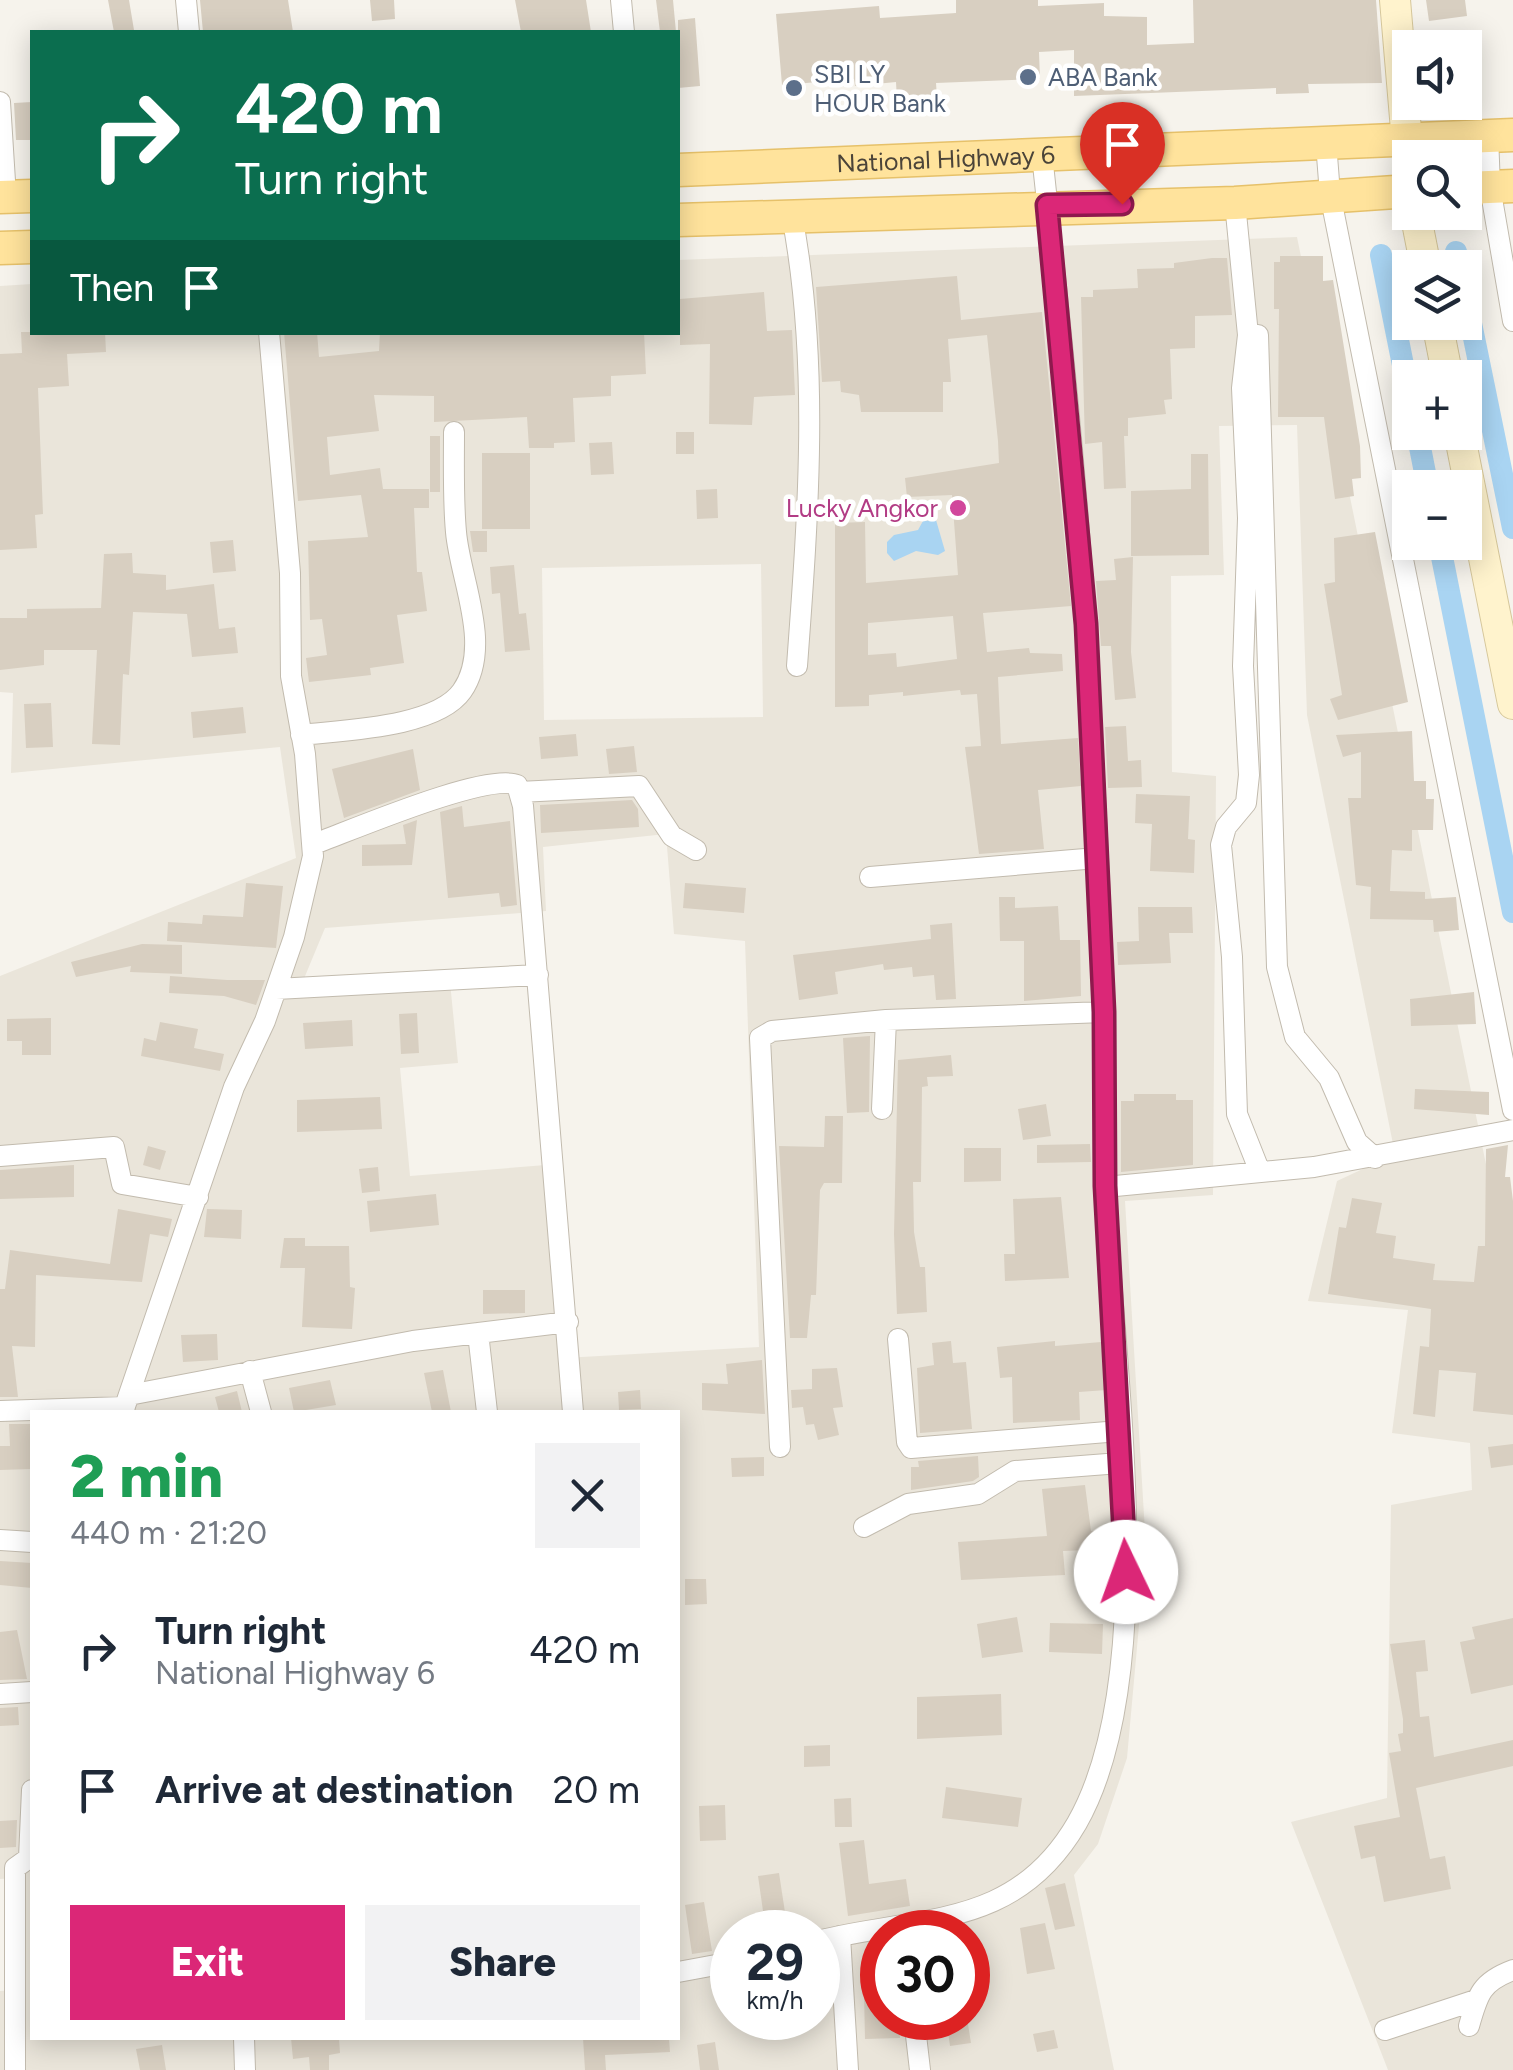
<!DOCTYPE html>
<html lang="en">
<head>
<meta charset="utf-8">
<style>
  :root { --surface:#fff; --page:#f2f2f3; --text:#1f2937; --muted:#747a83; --accent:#db2777 }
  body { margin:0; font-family:Figtree,sans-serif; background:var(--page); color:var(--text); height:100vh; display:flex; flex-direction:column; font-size:38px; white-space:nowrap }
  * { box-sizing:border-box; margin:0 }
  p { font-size:32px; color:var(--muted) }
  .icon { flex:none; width:55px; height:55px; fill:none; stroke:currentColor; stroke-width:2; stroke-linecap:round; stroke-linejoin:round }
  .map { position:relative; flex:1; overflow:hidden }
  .details { position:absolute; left:30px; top:1410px; width:650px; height:630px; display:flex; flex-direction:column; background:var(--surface); border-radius:0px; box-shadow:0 5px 25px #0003 }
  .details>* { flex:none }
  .top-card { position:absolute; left:30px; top:30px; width:650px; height:305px; border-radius:0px; box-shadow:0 5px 25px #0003; background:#0b6e4f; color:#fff; overflow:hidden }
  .tools { position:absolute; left:1392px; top:30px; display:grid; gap:20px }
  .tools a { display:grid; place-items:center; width:90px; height:90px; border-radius:0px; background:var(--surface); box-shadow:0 5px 25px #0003; font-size:50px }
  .speed { position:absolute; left:710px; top:1910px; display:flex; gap:20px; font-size:50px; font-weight:700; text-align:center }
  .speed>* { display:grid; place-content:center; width:130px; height:130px; border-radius:50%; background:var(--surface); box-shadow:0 5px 25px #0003; line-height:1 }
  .speed small { font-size:25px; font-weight:400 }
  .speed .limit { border:15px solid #d22; background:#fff; color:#111 }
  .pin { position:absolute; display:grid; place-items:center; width:85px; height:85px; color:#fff; margin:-102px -42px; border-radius:50% 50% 50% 0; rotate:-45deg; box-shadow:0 0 10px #0007 }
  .pin .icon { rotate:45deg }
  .me { position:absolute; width:110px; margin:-55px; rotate:357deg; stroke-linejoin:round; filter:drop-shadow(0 0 8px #0008) }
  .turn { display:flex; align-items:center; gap:35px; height:210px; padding:0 40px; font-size:45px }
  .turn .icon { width:130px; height:130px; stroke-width:2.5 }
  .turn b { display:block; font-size:70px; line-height:85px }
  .then { display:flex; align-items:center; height:95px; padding:0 40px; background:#0003; gap:20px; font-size:38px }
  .round { display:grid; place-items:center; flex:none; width:105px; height:105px; border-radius:0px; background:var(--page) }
  .summary { display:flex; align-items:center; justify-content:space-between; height:170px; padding:0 40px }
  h1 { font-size:60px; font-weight:800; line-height:75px; color:#1e9e55 }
  .cta { display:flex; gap:20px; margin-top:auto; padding:20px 40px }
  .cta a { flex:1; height:115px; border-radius:0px; background:var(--accent); color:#fff; font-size:40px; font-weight:800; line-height:115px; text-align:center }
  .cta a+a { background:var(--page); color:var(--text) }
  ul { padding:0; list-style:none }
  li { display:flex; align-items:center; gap:30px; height:140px; padding:0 40px }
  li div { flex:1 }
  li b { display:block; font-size:38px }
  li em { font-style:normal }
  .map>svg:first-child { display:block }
  .residential { fill:#eae5da; fill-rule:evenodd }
  .water { fill:#a9d4f2 }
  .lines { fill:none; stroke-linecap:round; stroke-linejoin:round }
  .canal { stroke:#a9d4f2; stroke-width:22 }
  .building { fill:#d8cfc1; fill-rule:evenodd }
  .street-casing { stroke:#c2bbae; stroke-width:22 }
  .secondary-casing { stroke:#d6c79b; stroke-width:32 }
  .primary-casing { stroke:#e6c16a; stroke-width:35 }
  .street { stroke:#fff; stroke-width:20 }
  .secondary { stroke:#fff3cd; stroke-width:30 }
  .primary { stroke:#ffe39c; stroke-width:32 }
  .route-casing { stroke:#8e194d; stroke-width:25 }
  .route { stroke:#db2777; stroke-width:18 }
  .service-dot { fill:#5c6f8a; stroke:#fff; stroke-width:4 }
  .hotel-dot { fill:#d1479c; stroke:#fff; stroke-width:4 }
  .labels { text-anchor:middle; stroke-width:9; stroke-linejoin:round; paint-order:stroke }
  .service-label { font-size:25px; fill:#4e5e75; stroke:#fff; text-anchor:start }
  .street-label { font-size:25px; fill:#4b4439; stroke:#fff }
  .hotel-label { font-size:25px; fill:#b23c85; stroke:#fff; text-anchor:end }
</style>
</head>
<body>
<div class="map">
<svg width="1513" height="2070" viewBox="0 0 1513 2070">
  <rect width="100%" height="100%" fill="#f6f3ec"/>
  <path class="residential" d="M1297 237 1513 1297V2070H1388L1291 1822 1387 1798 1391 1505 1472 1490 1470 1443 1392 1433 1408 1310 1308 1301 1337 1181 1395 1154 1307 715 1297 425 1219 426 1224 575 1171 576 1172 772 1216 776 1213 1195 1125 1201 1146 1548 1127 1758 1098 1844 1074 1875 1114 2070H0V1991L15 1990 17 1878 0 1879V976L296 858 280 747 11 773 13 693 0 692V286L32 284V332H678V260ZM761 564 763 717 544 720 542 568ZM666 834 674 934 745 941 759 1347 564 1358 558 1164 410 1176 400 1068 458 1063 450 982 298 993 325 928 546 911 543 847ZM32 1412H678V2038H32ZM732 1932H818V2018H732ZM882 1932H968V2018H882Z"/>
  <path class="water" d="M936 520 945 551 938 555 916 551 894 561 887 553V542L894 535 918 530 923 521Z"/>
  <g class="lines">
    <path class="canal" d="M1456 252 1460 268
      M1381 255 1410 400
      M1465 294 1513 528
      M1417 432 1428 488
      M1439 542 1513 912"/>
  </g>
  <path class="building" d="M108 0H129L134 30 114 32Z
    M200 0H288L293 32H203Z
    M370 0H394L395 19 372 21Z
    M515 0H586L591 32H521Z
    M656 0H673L676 32H660Z
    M956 0H1038V6L1104 3V16L1147 17V45L1194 43 1193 0H1376L1382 83 1308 84 1309 93 1276 94V88L1074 96V50L1039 52 1040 79 936 83 937 98 897 101 896 82 855 86 854 79 782 85 776 14 879 6 880 18 956 13Z
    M1426 0H1465L1467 16 1429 21Z
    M695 18 700 86 678 88V20Z
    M32 102V140H16L14 103Z
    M1280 256H1323V281L1333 280 1360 446 1361 478 1352 479 1354 496 1335 499 1324 417H1278L1279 309H1274V262H1280Z
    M1212 258H1227L1232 315 1195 316V348L1170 349 1172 399 1164 400 1166 414 1128 418V436H1124L1126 488 1104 489 1102 442 1085 444 1081 297H1093V290L1138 288 1137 269 1174 268V263Z
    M957 276 961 320 1042 312 1071 606 983 613 987 652 1029 648 1030 653 1062 654 1063 671 998 677 1001 744 1078 738 1081 786 1038 790 1044 849 979 854 965 747 981 746 977 694 961 695 960 690 903 696V692L869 695V706L835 707V523L865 522 866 583 958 575 952 495 907 497 905 478 999 463 998 441 987 335 948 339 951 382H943V412H861L859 395 841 392 840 381 822 382 816 287ZM953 616 957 659 897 667 896 653 868 655V623Z
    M764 292 767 331 792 330 795 395 754 397 752 425 709 424 710 344 680 345V299Z
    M21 332H105L106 352 67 354 69 386 38 388 43 514 35 515 37 548 0 550V354L22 353Z
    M284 332H317L319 357 379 351 380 332H644L646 374 611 376V396L573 398 575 442 554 443V448H529L527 417 434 422V396L374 395 379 431 327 437 330 475 380 468 383 489H429V508H414L417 572H422L427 611 397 615 404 663 370 668 371 675 309 682 306 658 327 655 322 619 310 620 308 541 368 537 361 495 298 501Z
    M676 432H694V454H676Z
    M430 436H440V492H430Z
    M612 442 614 474 591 475 589 443Z
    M482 453H530V529H482Z
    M1191 454H1208L1209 555 1131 556V491L1191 489Z
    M717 489 718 518 697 519 696 490Z
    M470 531H487V552H473Z
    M1375 532 1408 702 1338 720 1330 699 1342 695 1324 584 1335 582 1334 538Z
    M233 540 236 571 213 573 210 542Z
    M132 553 133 573 166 575V590L214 584 219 629 235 627 238 653 192 657 187 614 133 612 129 675 123 674 120 745 92 744 97 650H44V665L0 670V618H27V609L101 608 104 554Z
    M1133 557 1131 652 1136 698 1115 700 1111 646H1101L1096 581 1116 580 1114 559Z
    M514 565 519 614 526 613 530 650 505 652 500 593 492 594 490 567Z
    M51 703 53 747 26 748 24 704Z
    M243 707 246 733 193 738 191 712Z
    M1126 726 1128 761 1141 760 1142 787 1108 788 1105 727Z
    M1412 731 1414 781H1426V799H1434L1433 830H1412V851L1392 850 1390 891 1425 892V899L1456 897 1459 930 1434 932 1433 920 1370 919 1371 887 1356 885 1348 798H1361V752L1343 757 1336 735Z
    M576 734 578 756 541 759 539 737Z
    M634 746 637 772 609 774 606 749Z
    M413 749 420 790 344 818 332 769Z
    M1136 794 1190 796 1188 839 1195 840 1194 873 1150 871 1152 824 1135 823Z
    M632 800 638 809 639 827 541 833 540 805Z
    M462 806 464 827 510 821 517 905 501 907 499 893 448 898 440 812Z
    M417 820 412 865 362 866V845L406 844 403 825Z
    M246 883 283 886 276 948 167 941 168 922 202 924 203 915 243 917Z
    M685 883 746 888 744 913 683 908Z
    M999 897H1015V908L1058 906 1060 940H1080L1081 996 1024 1001V941H1000Z
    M1138 907H1192L1193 933H1169L1171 963 1118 965 1117 942 1139 941Z
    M952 923 956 999 936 1000 934 975 913 977 912 967 884 970 883 964 835 972 838 994 799 1000 793 955 931 939 930 925Z
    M142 944 182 945V974L130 972 131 966 76 977 71 962Z
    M170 976 227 980H265L256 1005 224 996 169 993Z
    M1474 992 1476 1024 1411 1026 1410 999Z
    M417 1013 419 1053 401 1054 399 1014Z
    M51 1018V1055H22V1041H7V1019Z
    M352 1020 353 1046 305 1049 303 1023Z
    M160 1022 198 1029 194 1048 224 1054 220 1071 141 1056 144 1038 156 1041Z
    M870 1036 869 1112 847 1113 843 1038Z
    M951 1055 953 1076 927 1077 928 1086 922 1087 921 1182H913L914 1232 920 1267H925L927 1312 897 1314 894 1234 898 1060Z
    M1415 1089 1489 1092V1115L1414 1109Z
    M1134 1094H1176V1100H1193V1165L1121 1172V1101H1134Z
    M380 1097 382 1129 297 1132V1100Z
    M1046 1104 1051 1136 1023 1140 1018 1109Z
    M825 1116H843L842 1183H824L820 1190 816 1295H811L807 1338H790L779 1146 824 1147Z
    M1090 1144 1091 1162 1037 1163V1145Z
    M1508 1145 1505 1177H1510L1513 1201V1415L1473 1411 1476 1373 1439 1370 1435 1417 1413 1414 1420 1346 1429 1347 1431 1309 1328 1294 1339 1227 1346 1228 1352 1198 1382 1203 1376 1233 1396 1236 1393 1258 1435 1264 1433 1280 1474 1282 1478 1246H1485L1486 1149Z
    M148 1146 166 1151 160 1170 143 1165Z
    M964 1148H1001V1181L964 1182Z
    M74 1165V1197L0 1199V1170Z
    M378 1167 380 1191 362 1193 359 1169Z
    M436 1194 439 1225 370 1232 367 1201Z
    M1061 1197 1069 1278 1005 1281 1004 1254H1015L1013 1199Z
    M118 1209 172 1219 168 1237 150 1234 142 1282 36 1275 35 1347 12 1346 18 1397H0V1289H5L10 1250 110 1264Z
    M207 1209 242 1210 241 1239 204 1237Z
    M284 1238H305V1246H349L350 1287 355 1288 352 1329 302 1327 305 1268H280Z
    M483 1290H525V1313L483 1314Z
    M217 1334 218 1360 183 1362 181 1335Z
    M951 1341 953 1363 966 1362 972 1429 920 1433 917 1368 934 1365 932 1343Z
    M1055 1341V1346L1101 1342 1106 1390 1079 1392 1080 1420 1013 1423 1012 1377 1000 1378 997 1347Z
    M762 1360 765 1414 702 1410V1383L728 1384 726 1364Z
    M837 1368 843 1407 833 1408 839 1435 818 1440 814 1424 806 1425 803 1407 792 1408 791 1390 812 1389V1369Z
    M443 1370 451 1412H432L424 1373Z
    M330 1380 336 1405 294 1412 289 1388Z
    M640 1390 641 1409 619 1410 618 1392Z
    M237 1391 242 1412H219L215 1397Z
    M9 1424H32V1469L0 1470V1446H10Z
    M1513 1444V1465L1491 1468 1488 1447Z
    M978 1456 979 1477 973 1481 911 1490V1467H919L918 1461Z
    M764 1457V1476L732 1477 731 1458Z
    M1085 1485 1091 1531 1111 1530 1112 1549 1063 1551 1065 1575 961 1580 958 1542 1047 1536 1042 1489Z
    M0 1561 32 1563V1588L0 1585Z
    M685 1579H706L707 1604 685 1605Z
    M1017 1617 1023 1652 982 1658 977 1624Z
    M1513 1618V1685L1471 1694 1460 1642 1475 1639 1472 1627Z
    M1050 1623 1103 1624 1102 1654 1049 1652Z
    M17 1630 27 1679 0 1680V1632Z
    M1425 1640 1428 1671 1416 1672 1420 1717 1429 1716 1434 1757 1513 1740V1766L1416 1788 1430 1859 1445 1856 1451 1889 1384 1902 1375 1856 1361 1859 1354 1826 1400 1817 1389 1753 1401 1751 1398 1734 1403 1733V1719L1390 1644Z
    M1001 1694 1002 1735 917 1739V1697Z
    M18 1707 19 1725 0 1726V1708Z
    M830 1745V1766L804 1767V1746Z
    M946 1787 1022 1798 1018 1827 942 1818Z
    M851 1798 852 1827H835L834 1799Z
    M725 1805 726 1840 700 1841 699 1806Z
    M17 1820 16 1847 0 1848V1821Z
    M864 1840 869 1884 906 1879 910 1906 848 1916 839 1843Z
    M779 1873 788 1932H766L758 1876Z
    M1065 1883 1075 1926 1055 1930 1045 1888Z
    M704 1902 712 1951 692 1954 685 1905Z
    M1045 1923 1055 1969 1027 1974 1020 1928Z
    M864 1993H882V2018H899L900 2038 865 2039Z
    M946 2018H967L971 2043 950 2046Z
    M1054 2030 1058 2048 1037 2052 1033 2034Z
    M291 2038H339L340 2053 329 2055V2070H310L309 2057 293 2059Z
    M583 2038H669L670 2052 605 2055 606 2070H585Z
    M715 2042 719 2070H700L697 2045Z
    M162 2045 166 2070H140L136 2049Z"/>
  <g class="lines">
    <defs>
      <path id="street" d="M186 0 189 32
        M621 0 624 32
        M0 102 6 197
        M1488 136 1490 187 1513 321
        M1326 143 1330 194 1513 1110
        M1235 203 1248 335 1242 388 1248 518 1243 666 1249 775 1246 803 1226 827 1221 845 1232 957 1237 1114 1260 1172
        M792 216C820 363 808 517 797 666
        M1258 335 1277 967 1295 1037 1329 1078 1357 1142 1375 1158
        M301 735C342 730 436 728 462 691 493 646 460 580 456 532 453 499 454 465 454 432
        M519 792 639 786 672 836 696 850
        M314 844C350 831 487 772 517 785L523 806 573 1412
        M870 877 1097 858
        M276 989 538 975
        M882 1109 886 1020
        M0 1156 114 1147 122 1184 198 1197
        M1105 1187 1314 1167 1513 1130
        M478 1333 487 1412
        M898 1339 907 1442 911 1448 1119 1431
        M250 1371 261 1412
        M129 1395 413 1341 568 1322
        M0 1411 125 1407
        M123 1412 234 1087 265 1021 294 937 313 856 305 754 291 676 290 573 269 332
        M780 1447 760 1038 772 1031 886 1020 1104 1012
        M864 1527 908 1504 978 1494 1015 1471 1120 1463
        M0 1540 32 1542
        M0 1694 32 1692
        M840 1936 848 2070
        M818 1941C921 1915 1015 1930 1077 1823 1163 1672 1112 1359 1105 1186 1103 1129 1105 1073 1104 1017 1101 888 1093 758 1086 630 1076 471 1059 312 1042 155
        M678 1972 732 1962
        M914 2018 920 2070
        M1469 2026C1478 1994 1481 1982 1513 1970
        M1385 2030 1476 2000
        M244 2038 245 2070
        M15 2070V1868L29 1858 32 1790"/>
      <path id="secondary" d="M1395 0 1410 177
        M1415 212 1426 268
        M1437 322 1448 378
        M1459 432 1513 704"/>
      <g id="primary">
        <path id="s1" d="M678 170 1513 135"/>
        <path d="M1465 188 1513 186"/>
        <path d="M0 197 32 196"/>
        <path d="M678 220 1235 203 1410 191"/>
        <path d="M0 248 32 247"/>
      </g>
    </defs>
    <use href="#street" class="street-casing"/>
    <use href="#secondary" class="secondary-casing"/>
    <use href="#primary" class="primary-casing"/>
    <use href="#street" class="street"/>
    <use href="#secondary" class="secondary"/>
    <use href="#primary" class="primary"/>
  </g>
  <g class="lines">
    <defs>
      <path id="route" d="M1122 204 1047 205 1086 624 1104 1012 1105 1186 1126 1572"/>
    </defs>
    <use href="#route" class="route-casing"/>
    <use href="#route" class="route"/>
  </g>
  <g class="service-dot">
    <circle cx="1028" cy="77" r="10"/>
    <circle cx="794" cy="88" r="10"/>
  </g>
  <circle class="hotel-dot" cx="958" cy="508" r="10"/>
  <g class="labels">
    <g class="service-label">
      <text x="814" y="83">SBI LY<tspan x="814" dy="29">HOUR Bank</tspan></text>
      <text x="1048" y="86">ABA Bank</text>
    </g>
    <g class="street-label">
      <text dy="9" stroke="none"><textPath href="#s1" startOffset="268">National Highway 6</textPath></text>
    </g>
    <g class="hotel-label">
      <text x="938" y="517">Lucky Angkor</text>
    </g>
  </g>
</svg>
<div class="tools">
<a><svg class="icon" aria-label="sound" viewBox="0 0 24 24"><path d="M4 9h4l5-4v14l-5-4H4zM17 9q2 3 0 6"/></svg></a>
<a><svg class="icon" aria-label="search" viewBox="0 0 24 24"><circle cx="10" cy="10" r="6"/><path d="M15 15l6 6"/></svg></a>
<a><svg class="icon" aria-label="layers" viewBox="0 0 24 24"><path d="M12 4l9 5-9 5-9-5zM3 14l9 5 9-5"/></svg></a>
<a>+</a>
<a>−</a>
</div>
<div class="speed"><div>29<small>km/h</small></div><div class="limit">30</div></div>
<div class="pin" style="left:1122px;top:204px;background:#d93025"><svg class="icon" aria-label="arrive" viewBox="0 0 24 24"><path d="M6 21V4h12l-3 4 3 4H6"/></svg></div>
<svg class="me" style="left:1126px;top:1572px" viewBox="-20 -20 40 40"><circle r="19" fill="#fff"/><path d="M0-13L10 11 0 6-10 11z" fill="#db2777"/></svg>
<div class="top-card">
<div class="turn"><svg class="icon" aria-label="right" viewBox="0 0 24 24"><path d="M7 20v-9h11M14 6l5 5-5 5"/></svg><div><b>420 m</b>Turn right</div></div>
<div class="then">Then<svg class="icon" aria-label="arrive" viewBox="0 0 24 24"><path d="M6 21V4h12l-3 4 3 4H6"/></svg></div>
</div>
<section class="details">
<div class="summary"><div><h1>2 min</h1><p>440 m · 21:20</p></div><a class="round"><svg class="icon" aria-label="close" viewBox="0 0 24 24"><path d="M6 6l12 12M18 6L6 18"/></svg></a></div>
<ul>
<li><svg class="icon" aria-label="right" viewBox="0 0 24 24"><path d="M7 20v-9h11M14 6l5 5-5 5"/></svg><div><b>Turn right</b><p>National Highway 6</p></div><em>420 m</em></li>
<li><svg class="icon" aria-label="arrive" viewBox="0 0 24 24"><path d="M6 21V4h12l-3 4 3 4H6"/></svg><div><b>Arrive at destination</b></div><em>20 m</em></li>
</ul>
<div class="cta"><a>Exit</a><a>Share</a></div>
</section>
</div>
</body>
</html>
